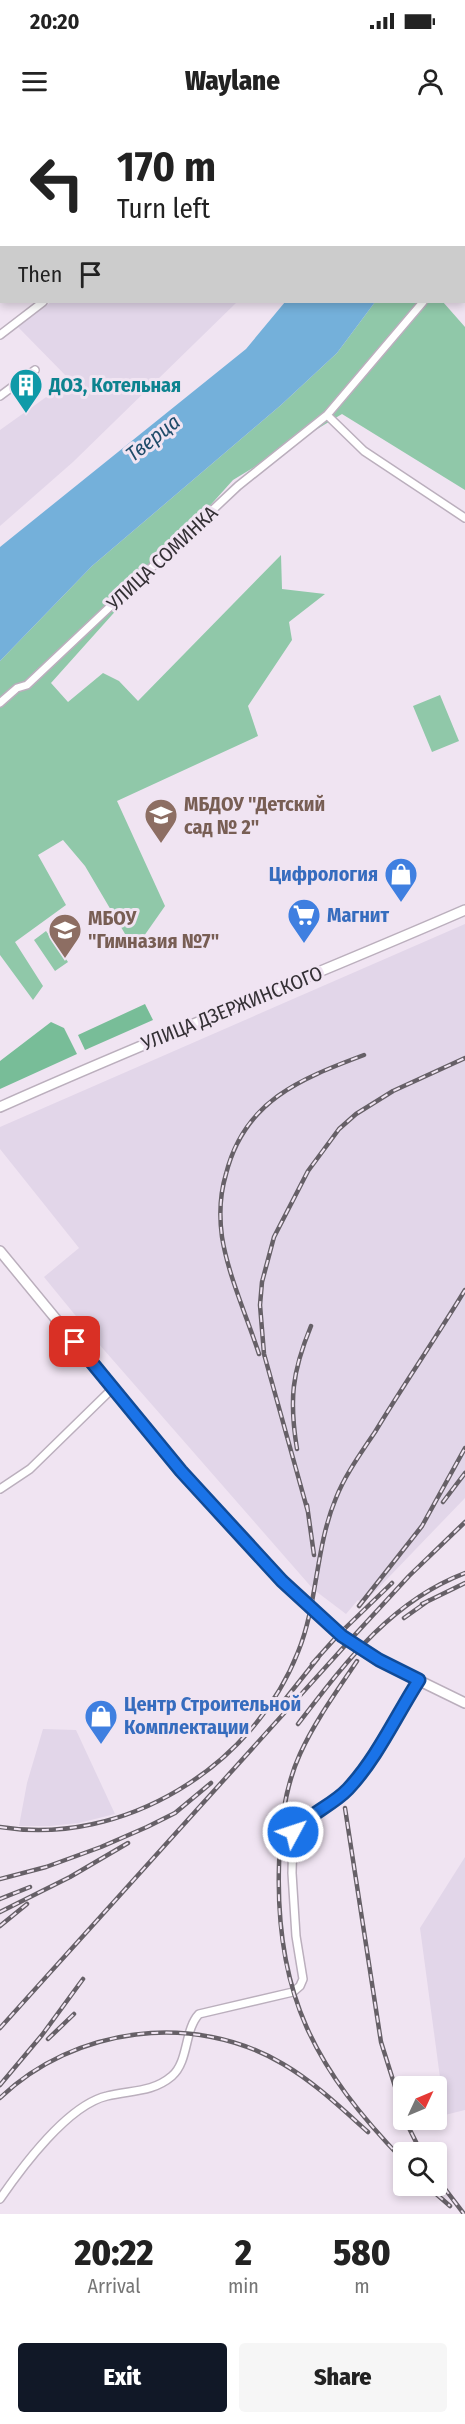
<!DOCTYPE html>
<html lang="en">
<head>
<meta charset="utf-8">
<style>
  :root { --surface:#fff; --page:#f6f6f6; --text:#222; --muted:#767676; --accent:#111827 }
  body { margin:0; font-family:"Fira Sans Condensed",sans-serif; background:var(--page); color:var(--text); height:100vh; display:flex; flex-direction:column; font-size:22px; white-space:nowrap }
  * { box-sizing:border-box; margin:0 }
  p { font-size:20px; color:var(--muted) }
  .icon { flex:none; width:33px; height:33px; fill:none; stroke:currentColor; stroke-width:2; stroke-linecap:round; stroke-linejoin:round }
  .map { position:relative; height:2094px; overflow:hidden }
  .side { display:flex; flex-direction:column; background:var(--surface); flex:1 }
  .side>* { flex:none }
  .banner { position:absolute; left:0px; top:0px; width:465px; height:183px; box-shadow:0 3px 9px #0003; background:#fff; color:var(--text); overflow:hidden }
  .needle { width:39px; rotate:46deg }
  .controls { position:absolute; left:393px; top:1956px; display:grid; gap:12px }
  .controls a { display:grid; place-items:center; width:54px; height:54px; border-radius:6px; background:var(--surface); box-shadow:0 3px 9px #0003; font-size:30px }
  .pin { position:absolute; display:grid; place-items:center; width:51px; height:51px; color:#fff; margin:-26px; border-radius:12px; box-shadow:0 3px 9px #0006 }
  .me { position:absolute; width:66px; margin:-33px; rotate:50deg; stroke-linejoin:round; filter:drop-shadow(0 0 4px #0008) }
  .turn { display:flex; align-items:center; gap:21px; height:126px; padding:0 18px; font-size:27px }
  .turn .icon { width:78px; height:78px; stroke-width:2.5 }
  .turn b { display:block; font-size:42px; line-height:51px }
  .then { display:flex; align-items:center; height:57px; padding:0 18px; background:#0003; gap:12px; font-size:22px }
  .eta { display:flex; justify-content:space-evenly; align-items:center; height:102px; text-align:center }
  .eta b { font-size:36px; font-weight:800; line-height:42px }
  .button { display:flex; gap:12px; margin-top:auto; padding:12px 18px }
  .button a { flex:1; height:69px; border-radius:6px; background:var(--accent); color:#fff; font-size:24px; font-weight:800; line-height:69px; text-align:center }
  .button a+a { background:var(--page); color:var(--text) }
  .status { display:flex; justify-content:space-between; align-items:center; height:42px; padding:0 30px; background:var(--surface); direction:ltr }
  .status svg { height:16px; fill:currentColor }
  header { display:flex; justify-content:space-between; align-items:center; height:78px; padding:0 18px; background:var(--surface); font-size:27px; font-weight:800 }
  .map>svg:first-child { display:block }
  .industrial { fill:#e2d6e9 }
  .green { fill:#90c8a9 }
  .forest { fill:#78bd98 }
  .water { fill:#74b0da }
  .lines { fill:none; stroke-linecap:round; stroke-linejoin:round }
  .street-casing { stroke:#bbafbd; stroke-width:10 }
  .secondary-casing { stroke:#bbafbd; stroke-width:12 }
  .street { stroke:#fff; stroke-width:7 }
  .secondary { stroke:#fff; stroke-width:9 }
  .rail-casing { stroke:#666067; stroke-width:4.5 }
  .rail { stroke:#f0e4f2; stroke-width:2; stroke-dasharray:7; stroke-linecap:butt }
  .route-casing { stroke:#114b97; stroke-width:15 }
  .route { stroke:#1a73e8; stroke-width:10 }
  .labels { text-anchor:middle; stroke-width:6; stroke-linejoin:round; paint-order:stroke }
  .culture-label { font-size:20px; font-weight:bold; fill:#0d838f; stroke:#f0e4f2; text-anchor:start }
  .street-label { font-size:20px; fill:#343035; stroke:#f0e4f2 }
  .education-label { font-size:20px; font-weight:bold; fill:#785e54; stroke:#f0e4f2; text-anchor:start }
  .shop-label { font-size:20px; font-weight:bold; fill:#366cbe; stroke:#f0e4f2; text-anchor:start }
  .water-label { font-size:21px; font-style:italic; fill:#1e4b69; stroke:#f0e4f2 }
</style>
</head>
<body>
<div class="status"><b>20:20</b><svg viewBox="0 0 49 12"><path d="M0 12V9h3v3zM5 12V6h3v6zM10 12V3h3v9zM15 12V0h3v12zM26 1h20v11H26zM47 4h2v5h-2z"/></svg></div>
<header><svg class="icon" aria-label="menu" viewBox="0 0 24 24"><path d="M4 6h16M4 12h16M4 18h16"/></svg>Waylane<svg class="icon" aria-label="person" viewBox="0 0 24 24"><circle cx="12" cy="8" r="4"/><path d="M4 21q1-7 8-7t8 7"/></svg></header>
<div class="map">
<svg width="465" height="2094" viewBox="0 0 465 2094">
  <rect width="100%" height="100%" fill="#f0e4f2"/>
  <path class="industrial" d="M51 182H237L73 342 0 406V310L70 260 18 207Z
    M465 804V1378L363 1484 358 1480 346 1494 313 1469 98 1223 44 1157 79 1128 0 1029V1007Z
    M43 1609 76 1610 115 1694 79 1703 50 1706H19L27 1663Z
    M465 1737V1990L445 1995 420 1808Z"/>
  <path class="green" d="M458 0H465L464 164V2H457Z
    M375 182H443L465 207V370L342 294 233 360 51 563 68 582 103 553 119 561 138 581 281 435 282 469 325 474 289 502 292 520 248 586 258 616 117 681 165 786 137 826 128 819 85 746 63 720 38 735 66 785 15 822 43 866 33 880 0 835V541L92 446 281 285 337 233Z
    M440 575 459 621 432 632 413 586Z
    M46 811 68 842 55 851 34 820Z"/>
  <path class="forest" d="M145 884 153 900 85 930 78 915Z
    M51 902 64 908 77 934 0 969V941Z"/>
  <path class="water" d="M285 182H375L337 233 281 285 92 446 0 541V427L246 229Z"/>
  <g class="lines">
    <defs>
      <path id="street" d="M464 137 465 136
        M0 215 43 182
        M0 276 35 250
        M327 295 364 331 465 398
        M0 583 17 568 27 565 238 366 327 295 423 182
        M0 1369 30 1349 112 1269
        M0 2079C22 2047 68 1985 107 1976 130 1970 152 1973 172 1956 189 1941 184 1910 199 1894L293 1872 300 1866 303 1859 296 1816 292 1753 293 1712 300 1704 347 1670 363 1649 419 1560"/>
      <path id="secondary" d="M0 987C154 918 311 857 465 790
        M0 1131 181 1351 282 1461 353 1524 379 1541 465 1583"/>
    </defs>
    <use href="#street" class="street-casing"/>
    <use href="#secondary" class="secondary-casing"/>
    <use href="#street" class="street"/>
    <use href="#secondary" class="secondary"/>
    <defs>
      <path id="rail" d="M259 1234C247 1197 228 1155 222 1117 219 1095 220 1074 226 1054 244 981 300 959 364 935
        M297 1329C289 1280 292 1252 311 1206
        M443 1382 465 1353
        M307 1385 314 1435
        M308 1392 264 1234 260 1185 262 1162 274 1117 308 1051 339 1009 356 994 393 971 465 938
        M422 1484 465 1463
        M359 1486 422 1406 465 1328
        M404 1498 428 1481
        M357 1541C337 1571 315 1601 300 1634 284 1669 280 1708 279 1745 275 1875 315 1949 404 2041
        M312 1544 339 1514 392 1463
        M279 1587 318 1538
        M298 1604C345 1543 391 1481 465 1453
        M345 1688 381 1922 404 1995
        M0 1707C123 1727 253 1647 298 1532 318 1483 315 1428 336 1378 345 1355 361 1333 375 1312 404 1264 436 1218 465 1170
        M0 1759 46 1747 101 1727 147 1707 175 1693 211 1663
        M0 1779 30 1767
        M0 1792 70 1757 128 1723
        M0 1806 27 1784
        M0 1908 351 1519 409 1456 465 1402
        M48 1919 74 1894
        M0 1965 42 1915 83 1859
        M0 1978C74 1907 194 1891 283 1944 314 1962 341 1988 368 2012
        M405 2000 421 2032
        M436 2057 464 2094
        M427 2066 450 2086"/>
    </defs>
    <use href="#rail" class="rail-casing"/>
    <use href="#rail" class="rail"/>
  </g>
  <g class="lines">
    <defs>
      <path id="route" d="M75 1222 181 1351 282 1461 342 1516 379 1540 419 1560C396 1596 377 1638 348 1669 332 1686 308 1694 293 1712"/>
    </defs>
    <use href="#route" class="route-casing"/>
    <use href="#route" class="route"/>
  </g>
  <defs>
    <symbol id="building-pin" viewBox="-11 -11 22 30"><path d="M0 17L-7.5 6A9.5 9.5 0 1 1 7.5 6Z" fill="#0f9aa8" stroke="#f0e4f2"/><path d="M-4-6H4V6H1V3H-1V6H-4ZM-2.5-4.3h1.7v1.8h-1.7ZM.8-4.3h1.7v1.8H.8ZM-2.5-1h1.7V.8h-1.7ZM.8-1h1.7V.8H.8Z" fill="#fff"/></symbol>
    <symbol id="school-pin" viewBox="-11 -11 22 30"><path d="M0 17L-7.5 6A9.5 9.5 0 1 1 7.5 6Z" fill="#8d6e63" stroke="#f0e4f2"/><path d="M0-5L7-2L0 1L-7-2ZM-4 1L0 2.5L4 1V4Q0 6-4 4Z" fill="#fff"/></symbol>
    <symbol id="shop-pin" viewBox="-11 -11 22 30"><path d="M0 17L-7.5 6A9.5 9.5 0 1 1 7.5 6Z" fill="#3f7fe0" stroke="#f0e4f2"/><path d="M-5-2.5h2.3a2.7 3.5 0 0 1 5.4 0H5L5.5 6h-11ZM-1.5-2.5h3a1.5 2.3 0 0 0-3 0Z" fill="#fff"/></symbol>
    <symbol id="supermarket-pin" viewBox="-11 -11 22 30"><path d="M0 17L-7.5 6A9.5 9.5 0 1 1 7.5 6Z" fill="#3f7fe0" stroke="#f0e4f2"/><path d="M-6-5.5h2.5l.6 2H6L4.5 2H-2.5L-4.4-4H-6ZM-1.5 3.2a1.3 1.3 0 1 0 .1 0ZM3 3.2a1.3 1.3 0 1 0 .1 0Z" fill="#fff"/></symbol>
  </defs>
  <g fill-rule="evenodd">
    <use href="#building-pin" x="7" y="246" width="38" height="52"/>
    <use href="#school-pin" x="142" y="676" width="38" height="52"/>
    <use href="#shop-pin" x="382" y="735" width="38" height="52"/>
    <use href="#supermarket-pin" x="285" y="776" width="38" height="52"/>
    <use href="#school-pin" x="46" y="791" width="38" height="52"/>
    <use href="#shop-pin" x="82" y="1577" width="38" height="52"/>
  </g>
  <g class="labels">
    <g class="culture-label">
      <text x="49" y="272">ДОЗ, Котельная</text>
    </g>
    <g class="street-label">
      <text transform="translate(162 438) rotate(-43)" y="7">УЛИЦА СОМИНКА</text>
      <text transform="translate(232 888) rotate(-22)" y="7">УЛИЦА ДЗЕРЖИНСКОГО</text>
    </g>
    <g class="education-label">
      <text x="184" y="691">МБДОУ "Детский<tspan x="184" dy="23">сад № 2"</tspan></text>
      <text x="88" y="805">МБОУ<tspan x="88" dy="23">"Гимназия №7"</tspan></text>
    </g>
    <g class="shop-label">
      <text x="378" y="761" text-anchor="end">Цифрология</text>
      <text x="327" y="802">Магнит</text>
      <text x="124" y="1591">Центр Строительной<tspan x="124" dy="23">Комплектации</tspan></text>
    </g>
    <g class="water-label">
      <text transform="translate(153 318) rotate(-38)" y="7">Тверца</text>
    </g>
  </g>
</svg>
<div class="controls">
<a><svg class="needle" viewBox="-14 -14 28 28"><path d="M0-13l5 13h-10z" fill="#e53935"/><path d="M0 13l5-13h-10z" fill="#767676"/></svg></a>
<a><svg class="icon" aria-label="search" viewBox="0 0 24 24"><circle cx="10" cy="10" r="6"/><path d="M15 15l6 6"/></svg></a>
</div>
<div class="pin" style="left:75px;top:1222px;background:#d93025"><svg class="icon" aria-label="arrive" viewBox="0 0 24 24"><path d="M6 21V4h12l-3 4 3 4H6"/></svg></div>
<svg class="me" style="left:293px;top:1712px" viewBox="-20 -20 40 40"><circle r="17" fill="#1a73e8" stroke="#fff" stroke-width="3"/><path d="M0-11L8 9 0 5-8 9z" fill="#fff"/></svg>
<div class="banner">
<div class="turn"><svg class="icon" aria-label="left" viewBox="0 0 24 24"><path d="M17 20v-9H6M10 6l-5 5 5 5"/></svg><div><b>170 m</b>Turn left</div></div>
<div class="then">Then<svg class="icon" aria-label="arrive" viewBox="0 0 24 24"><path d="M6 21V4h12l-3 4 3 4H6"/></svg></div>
</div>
</div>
<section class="side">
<div class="eta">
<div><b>20:22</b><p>Arrival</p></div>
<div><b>2</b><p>min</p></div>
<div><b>580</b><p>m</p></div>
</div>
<div class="button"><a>Exit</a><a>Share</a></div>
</section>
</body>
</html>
